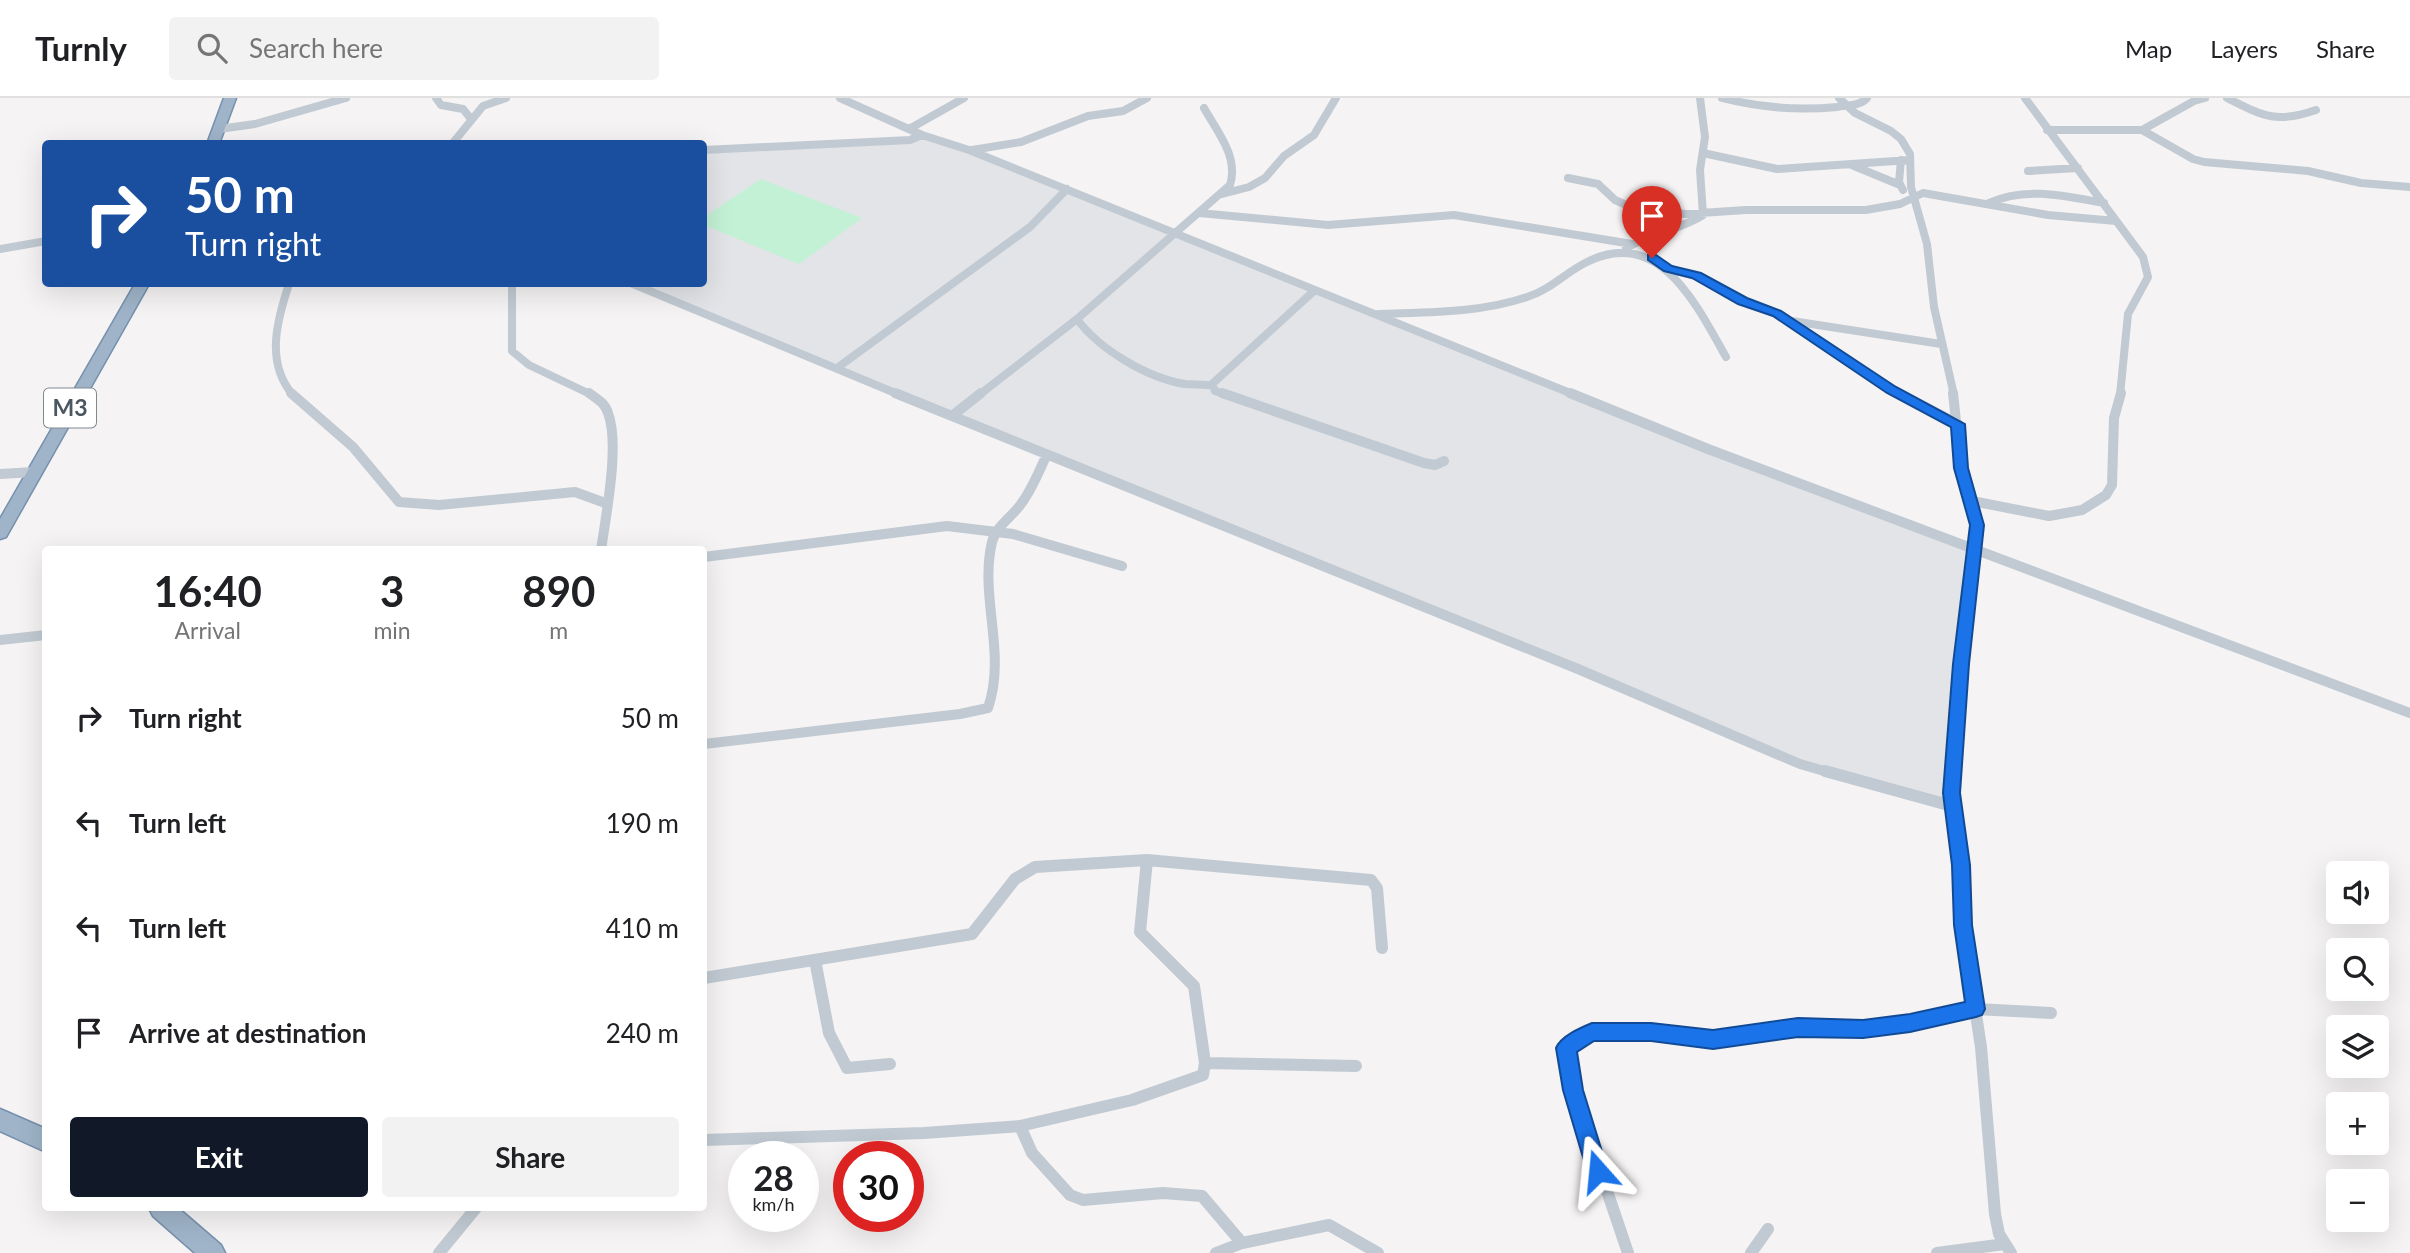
<!DOCTYPE html>
<html lang="en">
<head>
<meta charset="utf-8">
<style>
  :root { --surface:#fff; --page:#f2f2f2; --text:#202124; --muted:#757577; --line:#e0e0e0; --accent:#111827 }
  body { margin:0; font-family:Lato,sans-serif; background:var(--page); color:var(--text); height:100vh; display:flex; flex-direction:column; font-size:26px; white-space:nowrap }
  * { box-sizing:border-box; margin:0 }
  p { font-size:23px; color:var(--muted) }
  .icon { flex:none; width:38px; height:38px; fill:none; stroke:currentColor; stroke-width:2; stroke-linecap:round; stroke-linejoin:round }
  .map { position:relative; flex:1; overflow:hidden }
  .details { position:absolute; left:42px; top:448px; width:665px; height:665px; display:flex; flex-direction:column; background:var(--surface); border-radius:7px; box-shadow:0 7px 28px #0002 }
  .details>* { flex:none }
  .hud { position:absolute; left:42px; top:42px; width:665px; height:147px; border-radius:7px; box-shadow:0 7px 28px #0002; background:#1a4fa0; color:#fff; overflow:hidden }
  .buttons { position:absolute; left:2326px; top:763px; display:grid; gap:14px }
  .buttons a { display:grid; place-items:center; width:63px; height:63px; border-radius:7px; background:var(--surface); box-shadow:0 7px 28px #0002; font-size:35px }
  .speed { position:absolute; left:728px; top:1043px; display:flex; gap:14px; font-size:35px; font-weight:700; text-align:center }
  .speed>* { display:grid; place-content:center; width:91px; height:91px; border-radius:50%; background:var(--surface); box-shadow:0 7px 28px #0002; line-height:1 }
  .speed small { font-size:18px; font-weight:400 }
  .speed .limit { border:10px solid #d22; background:#fff; color:#111 }
  .pin { position:absolute; display:grid; place-items:center; width:60px; height:60px; color:#fff; margin:-72px -30px; border-radius:50% 50% 50% 0; rotate:-45deg; box-shadow:0 0 7px #0007 }
  .pin .icon { rotate:45deg }
  .me { position:absolute; width:77px; margin:-38px; rotate:342deg; stroke-linejoin:round; filter:drop-shadow(0 0 5px #0008) }
  .turn { display:flex; align-items:center; gap:24px; height:147px; padding:0 28px; font-size:32px }
  .turn .icon { width:91px; height:91px; stroke-width:2.5 }
  .turn b { display:block; font-size:49px; line-height:60px }
  .eta { display:flex; justify-content:space-evenly; align-items:center; height:119px; text-align:center }
  .eta b { font-size:42px; font-weight:700; line-height:49px }
  .cta { display:flex; gap:14px; margin-top:auto; padding:14px 28px }
  .cta a { flex:1; height:80px; border-radius:7px; background:var(--accent); color:#fff; font-size:28px; font-weight:700; line-height:80px; text-align:center }
  .cta a+a { background:var(--page); color:var(--text) }
  ul { padding:0; list-style:none }
  li { display:flex; align-items:center; gap:21px; height:105px; padding:0 28px }
  li div { flex:1 }
  li b { display:block; font-size:26px }
  li em { font-style:normal }
  header { display:flex; align-items:center; gap:42px; box-sizing:border-box; height:98px; padding:0 35px; background:var(--surface); border-bottom:2px solid var(--line) }
  header strong { font-size:33px }
  nav { display:flex; gap:38px; margin-inline-start:auto; font-size:24px }
  .search { width:490px; height:63px; background:var(--page); display:flex; align-items:center; gap:18px; box-sizing:border-box; padding:0 24px; border-radius:7px; color:var(--muted); font-size:26px }
  .map>svg:first-child { display:block }
  .airport { fill:#e2e4e7 }
  .green { fill:#c3f1d5 }
  .lines { fill:none; stroke-linecap:round; stroke-linejoin:round }
  .trunk-casing { stroke:#7690ad; stroke-width:3 }
  .minor-far2 { stroke:#c1cad2; stroke-width:8 }
  .minor-far1 { stroke:#c1cad2; stroke-width:10 }
  .minor { stroke:#c1cad2; stroke-width:12 }
  .trunk { fill:#9fb4c9; fill-rule:evenodd }
  .route { fill:#1a73e8; stroke:#114b97; stroke-width:2 }
  .labels { text-anchor:middle; stroke-width:5; stroke-linejoin:round; paint-order:stroke }
  .shield { fill:#fff; stroke:#808990; stroke-width:2 }
  .shield-label { font-size:23px; font-weight:bold; fill:#4a5661 }
</style>
</head>
<body>
<header>
<strong>Turnly</strong>
<div class="search"><svg class="icon" aria-label="search" viewBox="0 0 24 24"><circle cx="10" cy="10" r="6"/><path d="M15 15l6 6"/></svg>Search here</div>
<nav><a>Map</a><a>Layers</a><a>Share</a></nav>
</header>
<div class="map">
<svg width="2410" height="1155" viewBox="0 0 2410 1155">
  <rect width="100%" height="100%" fill="#f5f3f3"/>
  <path class="airport" d="M915 42 949 43 1968 450 1948 710 1794 662 638 186H704V50Z"/>
  <path class="green" d="M761 81 862 120 799 166 704 127V119Z"/>
  <g class="lines">
    <defs>
      <path id="trunk" d="M224 0H236L219 46H207Z
        M135 186H149L6 439 0 441V421Z
        M0 1011 46 1031V1054L0 1033Z
        M149 1110H178L221 1147 225 1155H195L153 1118Z"/>
    </defs>
    <use href="#trunk" class="trunk-casing"/>
    <path class="minor-far2" d="M436 0 441 7 463 11 471 21
      M840 0 922 37 969 52 1575 297
      M1722 0C1761 10 1796 13 1837 9 1847 7 1860 8 1867 0
      M1839 0 1855 15 1891 33 1901 41 1910 56 1911 89 1927 146 1934 209 1954 297
      M2025 0 2143 159 2148 179 2128 216 2120 297
      M2227 0C2263 18 2276 26 2316 12
      M219 31 255 26 346 0
      M909 31 964 0
      M2047 32H2142L2194 3 2205 0
      M2142 32 2193 61 2204 64 2308 73 2361 85 2410 89
      M452 46 483 8 506 0
      M704 52 910 42 922 37
      M972 52 1021 44 1088 18 1123 13 1147 0
      M1703 55 1777 71 1910 62
      M1901 62 1899 84 1903 92
      M1854 68 1900 87
      M2028 73 2078 70
      M1568 80 1598 86 1615 102 1633 110 1685 116 1746 112H1866L1900 106 1923 95 2048 117 2116 123
      M1222 96 1249 89 1265 80 1284 58 1314 37 1336 0
      M1989 105C2026 88 2065 98 2104 105
      M1199 115 1328 127 1454 117 1632 146
      M1626 150C1651 136 1679 132 1703 117L1700 72 1705 39 1700 0
      M0 151 46 143
      M1668 171 1696 178 1743 203 1777 216 1902 297
      M289 186C277 222 265 265 293 297
      M512 186V253L529 267 592 297
      M633 186 900 297
      M1379 216C1429 214 1480 215 1527 199 1550 192 1566 174 1587 164 1659 128 1696 206 1726 259
      M1077 221C1099 251 1147 280 1185 286 1195 287 1204 286 1213 288L1215 293 1227 297
      M1792 223 1941 246
      M837 270 1030 129 1067 91
      M1211 287 1315 192
      M979 297 1077 221 1230 87C1239 59 1217 33 1204 10"/>
    <path class="minor-far1" d="M291 295 353 349 399 404 439 407 575 394 608 406
      M589 295C597 301 605 305 608 315 620 346 606 417 601 452
      M895 295 1578 571 1800 666 1831 675
      M1222 295 1424 365 1435 367 1444 363
      M1570 295 1708 351 2410 615
      M1898 295 1958 326
      M952 318 981 295
      M0 376 34 374
      M1972 403 2049 418 2082 412 2106 397 2112 387 2114 320 2121 295
      M704 459 947 428 1013 436 1122 468
      M0 542 46 537
      M704 646 960 616 988 610C1007 555 979 499 992 444 996 428 1012 419 1021 406 1032 391 1039 374 1046 358
      M1953 675 1961 566 1977 427 1961 371 1953 295"/>
    <path class="minor" d="M1825 673 1952 708
      M1953 673 1951 695 1961 767 1966 851 1981 949 1995 1116 1999 1136 2011 1155
      M1147 762 1140 834 1194 888 1205 965 1356 968
      M815 862 829 935 847 970 890 966
      M704 880 972 836 1015 781 1035 769 1147 762 1371 782 1377 790 1382 850
      M1020 1028 1032 1055 1070 1097 1083 1102 1163 1095 1202 1098 1242 1145
      M704 1042 924 1035 1020 1028 1132 1002 1203 977 1205 965
      M439 1155 476 1110
      M1216 1155 1242 1145 1329 1127 1378 1155
      M1628 1155 1585 1028 1566 950 1592 934H1651L1714 941 1799 930 1863 931 1911 925 1976 911 2051 915
      M1751 1155 1768 1131
      M1937 1155 2005 1146"/>
    <use href="#trunk" class="trunk"/>
  </g>
  <path class="route" d="M1648 157H1656L1672 168 1701 175 1747 200 1781 213 1896 289 1965 326 1968 370 1984 427 1969 566 1960 695 1970 767 1972 827 1985 911 1982 917 1976 919 1910 934 1863 940 1798 939 1713 951 1651 943H1594L1577 954 1583 992 1608 1073 1605 1080 1598 1083 1590 1080 1587 1073 1563 992 1556 950C1561 938 1580 930 1592 925H1651L1713 932 1798 920 1863 922 1910 916 1965 904 1954 827 1952 767 1943 695 1953 566 1970 427 1954 370 1951 329 1887 295 1773 218 1738 206 1692 180 1664 173 1648 162Z"/>
  <g class="labels">
    <rect class="shield" x="44" y="290.5" width="52" height="39" rx="5"/>
    <g class="shield-label">
      <text x="70" y="318">M3</text>
    </g>
  </g>
</svg>
<div class="buttons">
<a><svg class="icon" aria-label="sound" viewBox="0 0 24 24"><path d="M4 9h4l5-4v14l-5-4H4zM17 9q2 3 0 6"/></svg></a>
<a><svg class="icon" aria-label="search" viewBox="0 0 24 24"><circle cx="10" cy="10" r="6"/><path d="M15 15l6 6"/></svg></a>
<a><svg class="icon" aria-label="layers" viewBox="0 0 24 24"><path d="M12 4l9 5-9 5-9-5zM3 14l9 5 9-5"/></svg></a>
<a>+</a>
<a>−</a>
</div>
<div class="speed"><div>28<small>km/h</small></div><div class="limit">30</div></div>
<div class="pin" style="left:1652px;top:160px;background:#d93025"><svg class="icon" aria-label="arrive" viewBox="0 0 24 24"><path d="M6 21V4h12l-3 4 3 4H6"/></svg></div>
<svg class="me" style="left:1598px;top:1073px" viewBox="-20 -20 40 40"><path d="M0-17L14 15 0 8-14 15z" fill="#1a73e8" stroke="#fff" stroke-width="4"/></svg>
<div class="hud">
<div class="turn"><svg class="icon" aria-label="right" viewBox="0 0 24 24"><path d="M7 20v-9h11M14 6l5 5-5 5"/></svg><div><b>50 m</b>Turn right</div></div>
</div>
<section class="details">
<div class="eta">
<div><b>16:40</b><p>Arrival</p></div>
<div><b>3</b><p>min</p></div>
<div><b>890</b><p>m</p></div>
</div>
<ul>
<li><svg class="icon" aria-label="right" viewBox="0 0 24 24"><path d="M7 20v-9h11M14 6l5 5-5 5"/></svg><div><b>Turn right</b></div><em>50 m</em></li>
<li><svg class="icon" aria-label="left" viewBox="0 0 24 24"><path d="M17 20v-9H6M10 6l-5 5 5 5"/></svg><div><b>Turn left</b></div><em>190 m</em></li>
<li><svg class="icon" aria-label="left" viewBox="0 0 24 24"><path d="M17 20v-9H6M10 6l-5 5 5 5"/></svg><div><b>Turn left</b></div><em>410 m</em></li>
<li><svg class="icon" aria-label="arrive" viewBox="0 0 24 24"><path d="M6 21V4h12l-3 4 3 4H6"/></svg><div><b>Arrive at destination</b></div><em>240 m</em></li>
</ul>
<div class="cta"><a>Exit</a><a>Share</a></div>
</section>
</div>
</body>
</html>
